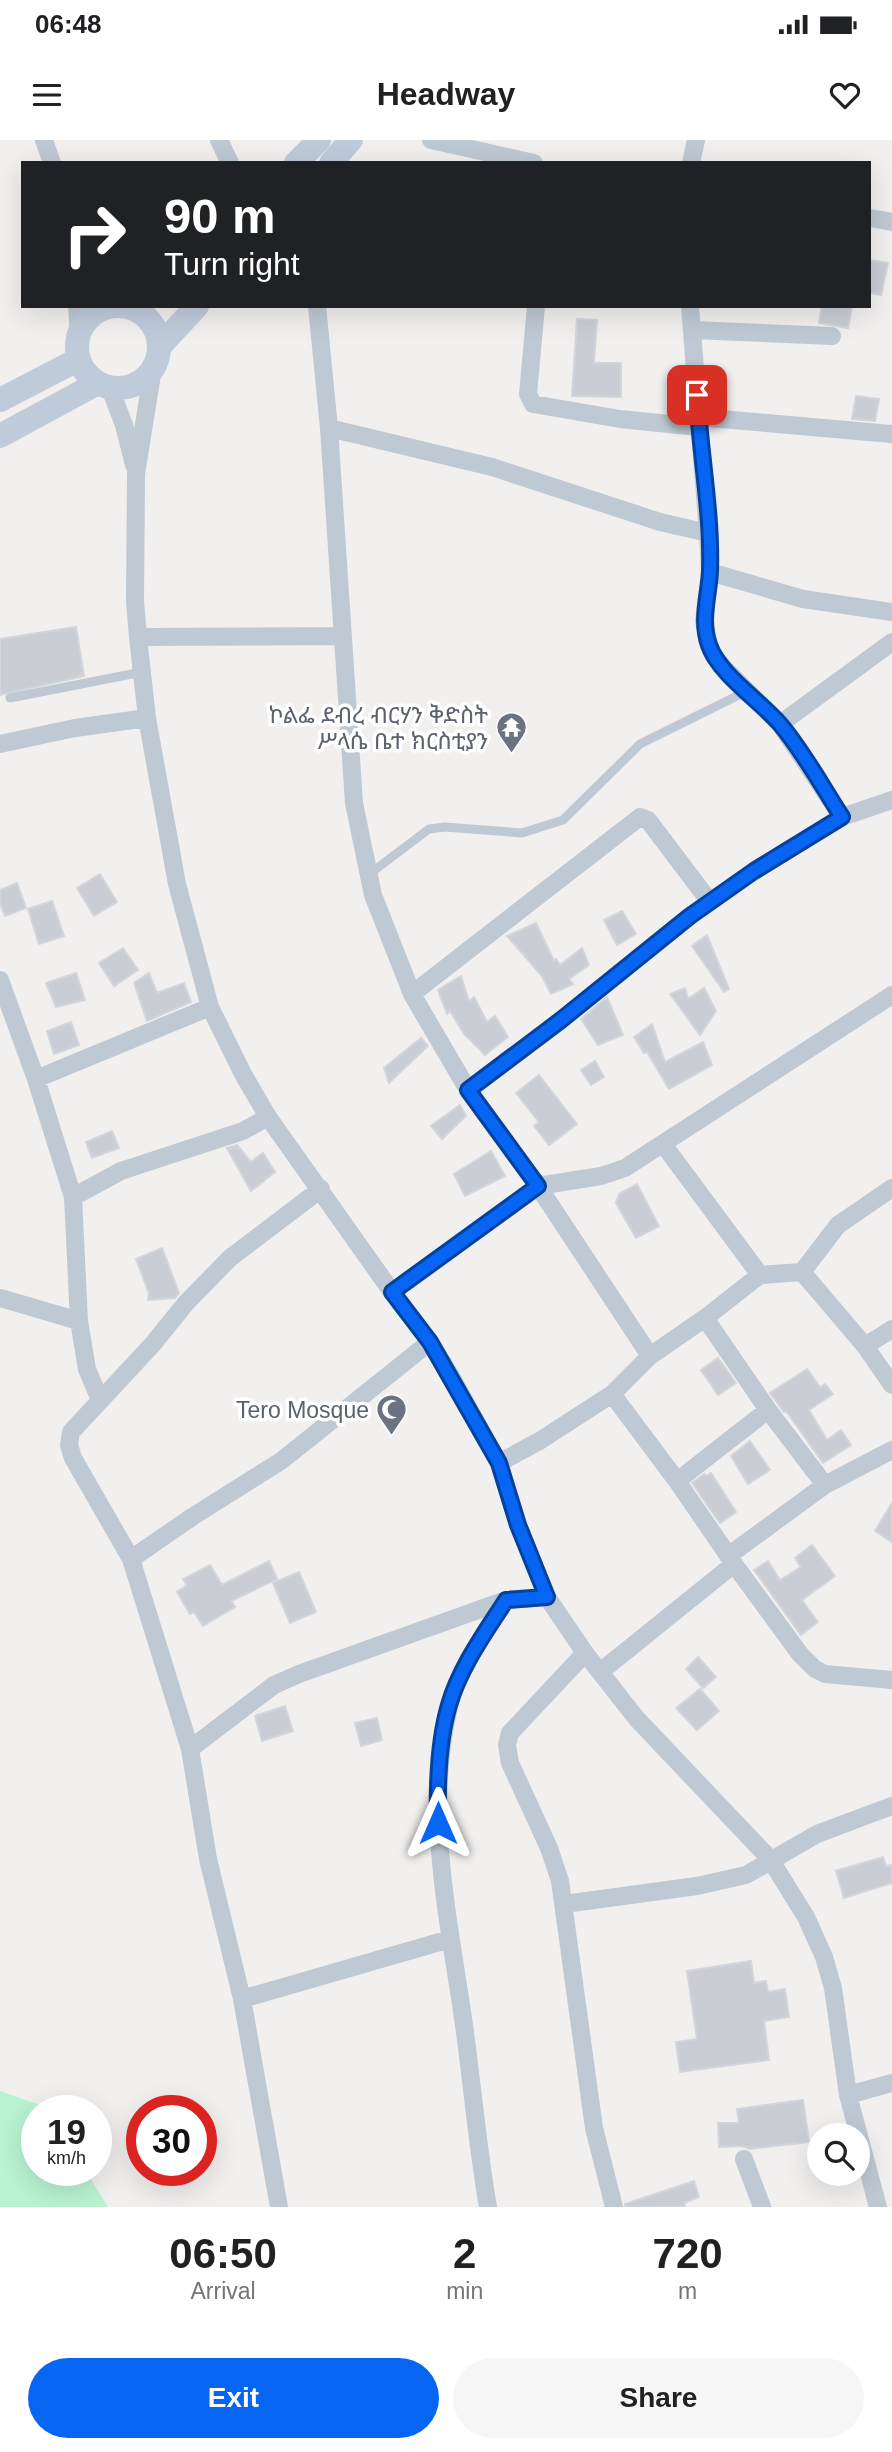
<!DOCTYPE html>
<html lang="en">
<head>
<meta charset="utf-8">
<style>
  :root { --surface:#fff; --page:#f6f6f6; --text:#202124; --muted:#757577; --accent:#0765f4 }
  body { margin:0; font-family:Helvetica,"Noto Sans Ethiopic",sans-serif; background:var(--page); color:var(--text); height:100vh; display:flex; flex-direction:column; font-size:26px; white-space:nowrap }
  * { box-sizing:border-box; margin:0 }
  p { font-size:23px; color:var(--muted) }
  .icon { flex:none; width:38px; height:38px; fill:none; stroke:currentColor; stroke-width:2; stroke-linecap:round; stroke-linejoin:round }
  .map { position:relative; height:2067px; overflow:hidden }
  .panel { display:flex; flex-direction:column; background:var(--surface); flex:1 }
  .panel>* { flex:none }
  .top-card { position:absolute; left:21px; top:21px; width:850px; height:147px; border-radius:0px; box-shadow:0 7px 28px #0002; background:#202124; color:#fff; overflow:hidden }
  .controls { position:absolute; left:807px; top:1983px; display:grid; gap:14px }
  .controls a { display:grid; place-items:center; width:63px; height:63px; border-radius:50%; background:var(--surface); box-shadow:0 7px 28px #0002; font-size:35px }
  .speed { position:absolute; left:21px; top:1955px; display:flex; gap:14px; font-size:35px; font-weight:700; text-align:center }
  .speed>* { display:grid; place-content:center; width:91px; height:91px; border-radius:50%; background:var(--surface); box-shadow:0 7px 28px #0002; line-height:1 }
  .speed small { font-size:18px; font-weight:400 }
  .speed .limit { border:10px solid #d22; background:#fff; color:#111 }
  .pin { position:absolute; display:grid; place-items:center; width:60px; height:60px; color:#fff; margin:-30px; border-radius:14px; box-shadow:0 4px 10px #0006 }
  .me { position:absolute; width:77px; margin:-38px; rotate:0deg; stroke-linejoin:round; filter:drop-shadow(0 0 5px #0008) }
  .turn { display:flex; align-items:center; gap:24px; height:147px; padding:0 28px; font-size:32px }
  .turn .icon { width:91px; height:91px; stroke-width:2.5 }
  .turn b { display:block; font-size:49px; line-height:60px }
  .eta { display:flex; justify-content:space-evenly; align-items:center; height:119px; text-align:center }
  .eta b { font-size:42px; font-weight:800; line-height:49px }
  .cta { display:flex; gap:14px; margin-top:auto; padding:14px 28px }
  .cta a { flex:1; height:80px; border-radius:42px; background:var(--accent); color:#fff; font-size:28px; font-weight:800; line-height:80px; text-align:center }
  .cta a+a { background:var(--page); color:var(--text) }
  .status { display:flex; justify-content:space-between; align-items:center; height:49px; padding:0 35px; background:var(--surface); direction:ltr }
  .status svg { height:19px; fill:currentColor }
  header { display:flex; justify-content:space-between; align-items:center; height:91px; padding:0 28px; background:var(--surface); font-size:32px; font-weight:800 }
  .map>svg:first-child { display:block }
  .green { fill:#b9f3d2 }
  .building { fill:#caced4; stroke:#d2d5db; stroke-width:2 }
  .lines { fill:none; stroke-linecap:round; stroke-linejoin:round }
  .lane { stroke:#bec9d3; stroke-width:9 }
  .street { stroke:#bec9d3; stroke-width:18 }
  .secondary { stroke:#c0cbda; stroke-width:24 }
  .route-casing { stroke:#05429f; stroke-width:18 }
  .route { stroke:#0765f4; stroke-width:12 }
  .labels { text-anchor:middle; stroke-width:7; stroke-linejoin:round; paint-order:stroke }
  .worship-label { font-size:23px; fill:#5b616d; stroke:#fff; text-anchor:end }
</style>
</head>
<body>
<div class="status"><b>06:48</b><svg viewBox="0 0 49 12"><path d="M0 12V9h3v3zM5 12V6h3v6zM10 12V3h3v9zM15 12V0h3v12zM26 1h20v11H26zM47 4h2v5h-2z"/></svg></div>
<header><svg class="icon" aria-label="menu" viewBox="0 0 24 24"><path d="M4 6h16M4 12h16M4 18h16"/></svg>Headway<svg class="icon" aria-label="heart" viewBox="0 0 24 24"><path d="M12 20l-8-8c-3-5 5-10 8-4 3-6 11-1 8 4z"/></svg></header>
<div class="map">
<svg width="892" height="2067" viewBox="0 0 892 2067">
  <rect width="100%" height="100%" fill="#f2efef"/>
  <path class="green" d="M0 1951 46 1967 48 1970H37V2030H85L108 2067H0Z"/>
  <path class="building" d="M870 120 888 123 881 155 870 153Z
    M822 166H852L848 188 819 183Z
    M577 179 597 180 594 223H621V257L572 256Z
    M856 256 879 259 875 281 852 279Z
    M76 487 84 536 0 555V499Z
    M100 734 117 762 94 776 77 748Z
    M17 743 26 768 5 776 0 763V750Z
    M52 761 64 796 39 804 28 769Z
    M622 771 636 794 617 805 604 780Z
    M536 783 554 821 556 819 560 825 582 808 589 825 569 839 573 844 551 854 542 836 507 796Z
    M707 795 729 849 724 852 692 806Z
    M123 808 138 830 114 846 99 823Z
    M76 833 85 860 56 867 46 843Z
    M149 833 157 853 184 843 191 862 147 881 134 843Z
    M461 836 469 861 474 857 487 882 495 876 508 897 485 915 464 894 450 871 447 874 438 850Z
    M685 848 688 859 704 848 716 871 700 895 670 854Z
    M607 857 623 895 598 905 581 879Z
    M71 882 79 905 54 914 47 891Z
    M652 884 665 922 703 902 712 925 669 949 647 912 644 913 634 897Z
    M421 898 428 906 389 943 384 928Z
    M595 921 604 937 591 945 581 930Z
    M539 935 577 984 549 1005 534 986 539 982 516 953Z
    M460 965 466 976 442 999 431 986Z
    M112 991 119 1008 92 1018 86 1002Z
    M237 1005 251 1022 263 1013 275 1032 251 1051 227 1008Z
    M491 1011 505 1036 465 1056 454 1034Z
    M637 1044 659 1086 636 1098 616 1063 619 1054Z
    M162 1108 179 1153 175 1158 148 1160 149 1153 136 1119Z
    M718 1218 736 1243 718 1255 701 1230Z
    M807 1229 820 1247 825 1244 833 1254 809 1270 827 1300 841 1290 851 1305 823 1323 786 1271 784 1272 770 1253Z
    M750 1301 770 1330 748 1344 731 1316Z
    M711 1333 736 1372 720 1383 692 1343 704 1334 706 1336Z
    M892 1363V1402L875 1391Z
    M812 1405 835 1436 802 1460 818 1482 801 1495 754 1430 768 1421 780 1440 801 1427 795 1418Z
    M269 1421 277 1439 231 1461 235 1467 203 1486 194 1472 190 1474 177 1452 187 1445 183 1439 210 1425 222 1445Z
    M299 1432 316 1472 290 1483 273 1443Z
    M698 1517 716 1537 703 1548 686 1529Z
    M700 1549 719 1571 697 1590 676 1568Z
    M285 1566 293 1591 262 1601 255 1576Z
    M377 1578 382 1600 361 1606 355 1583Z
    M883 1717 886 1726 892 1725V1743L844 1758 836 1731Z
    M751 1821 754 1843 766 1841 768 1852 785 1849 789 1877 764 1881 769 1920 680 1932 676 1902 697 1899 687 1831Z
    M803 1960 809 2002 750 2009 742 2006 719 2007 718 1983H739L737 1969Z
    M694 2041 699 2057 684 2063 685 2067H625V2064Z"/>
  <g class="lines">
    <path class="lane" d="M10 558 142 532
      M368 735 429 689 445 687 522 693 563 680 640 604 747 551"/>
    <path class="street" d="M44 0 52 23
      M219 0 230 23
      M431 0 534 23
      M691 23 696 0
      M870 78 892 82
      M77 166 79 195
      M132 166 135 170
      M317 166 329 288 354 663 373 755 412 854 468 950 538 1046 650 1216
      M536 166 528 254 533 264 620 279 698 287
      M690 166 708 393 710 432 704 481 709 505 713 515 724 528 780 584 842 677
      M693 190 832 196
      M153 228 136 334 135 461 138 497 147 578 177 744 210 867 243 934 268 977 392 1152 430 1202 452 1238 499 1323 518 1385 547 1457 585 1513 637 1579 770 1719 806 1777 824 1817 833 1848 848 1955 878 2067
      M110 248 124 285 134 325
      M698 277 892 294
      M329 288 492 327 660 382 708 393
      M710 432 803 459 892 472
      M138 497 343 496
      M780 584 892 502
      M0 604 75 588 147 578
      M0 840 36 939 73 1057 79 1181 87 1229 100 1260
      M412 854 640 677 648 680 710 762
      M36 939 210 867
      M468 950 561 880 690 776 754 731 842 677 892 660
      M663 1004 760 1135
      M73 1057 121 1031 243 991 268 977
      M802 1132 865 1206 892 1245
      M392 1152 538 1046 601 1036 625 1028 892 855
      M0 1158 79 1181
      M705 1178 768 1270 825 1345
      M865 1206 892 1189
      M612 1254 677 1341 734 1424 800 1514 815 1529 825 1534 892 1540
      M499 1323 541 1300 612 1254 650 1216 705 1178 760 1135 802 1132 838 1085 892 1048
      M677 1341 768 1270
      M728 1416 825 1345 892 1310
      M131 1419 192 1377 281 1321 430 1202
      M585 1513 510 1593 507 1605 510 1623 549 1708 560 1741 594 1988 614 2067
      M600 1532 734 1424
      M190 1609 274 1545 299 1534 506 1460 547 1457
      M564 1764 697 1746 746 1735 817 1694 892 1666
      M242 1859 450 1799
      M848 1955 892 1943
      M744 2019 762 2067
      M279 2067 242 1859 208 1719 190 1609 131 1419 73 1318 69 1305 71 1292 152 1205 186 1163 230 1118 321 1049
      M488 2067C477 2004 472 1941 463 1878 448 1775 424 1671 449 1567 458 1529 485 1493 506 1460"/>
    <path class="secondary" d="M296 23 319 0
      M331 23 351 0
      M77 207a41 41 0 1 1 82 0a41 41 0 1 1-82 0Z
      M159 207 197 166
      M0 260 79 219
      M0 296 98 243"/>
  </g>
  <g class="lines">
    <defs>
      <path id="route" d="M438 1683C437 1644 438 1602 449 1565 460 1527 485 1493 506 1460L547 1457 518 1385 499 1323 430 1202 392 1152 538 1046 468 950 561 880 690 776 754 731 842 677C822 646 803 611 780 584 759 560 719 534 709 505 700 480 709 455 710 431 712 373 700 313 697 255"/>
    </defs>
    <use href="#route" class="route-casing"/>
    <use href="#route" class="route"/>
  </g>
  <defs>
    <symbol id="temple-pin" viewBox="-11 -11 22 30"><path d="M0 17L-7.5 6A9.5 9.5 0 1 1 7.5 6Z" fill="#6b7280" stroke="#fff"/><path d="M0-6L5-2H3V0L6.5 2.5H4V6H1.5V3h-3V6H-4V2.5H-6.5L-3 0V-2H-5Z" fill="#fff"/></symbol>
    <symbol id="mosque-pin" viewBox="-11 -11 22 30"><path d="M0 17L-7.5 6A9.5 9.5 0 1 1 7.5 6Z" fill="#6b7280" stroke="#fff"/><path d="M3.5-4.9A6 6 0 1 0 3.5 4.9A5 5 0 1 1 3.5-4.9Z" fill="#fff"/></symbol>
  </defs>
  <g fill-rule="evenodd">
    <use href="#temple-pin" x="494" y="570" width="35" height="47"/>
    <use href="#mosque-pin" x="374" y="1252" width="35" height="47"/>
  </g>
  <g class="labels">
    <g class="worship-label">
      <text x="488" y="583">ኮልፌ ደብረ ብርሃን ቅድስት<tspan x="488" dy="26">ሥላሴ ቤተ ክርስቲያን</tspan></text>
      <text x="369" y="1278">Tero Mosque</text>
    </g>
  </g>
</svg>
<div class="controls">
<a><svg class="icon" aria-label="search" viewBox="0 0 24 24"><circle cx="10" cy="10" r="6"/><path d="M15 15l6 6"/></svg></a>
</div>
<div class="speed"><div>19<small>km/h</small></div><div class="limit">30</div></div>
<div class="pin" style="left:697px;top:255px;background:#d93025"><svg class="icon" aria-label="arrive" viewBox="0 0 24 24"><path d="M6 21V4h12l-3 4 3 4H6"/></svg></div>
<svg class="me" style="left:438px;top:1683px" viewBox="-20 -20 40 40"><path d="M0-17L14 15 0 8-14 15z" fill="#0765f4" stroke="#fff" stroke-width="4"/></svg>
<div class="top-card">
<div class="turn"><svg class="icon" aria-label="right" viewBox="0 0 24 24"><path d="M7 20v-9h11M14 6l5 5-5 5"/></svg><div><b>90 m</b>Turn right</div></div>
</div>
</div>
<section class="panel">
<div class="eta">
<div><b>06:50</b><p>Arrival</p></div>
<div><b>2</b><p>min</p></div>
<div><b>720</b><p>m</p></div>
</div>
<div class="cta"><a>Exit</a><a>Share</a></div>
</section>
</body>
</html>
